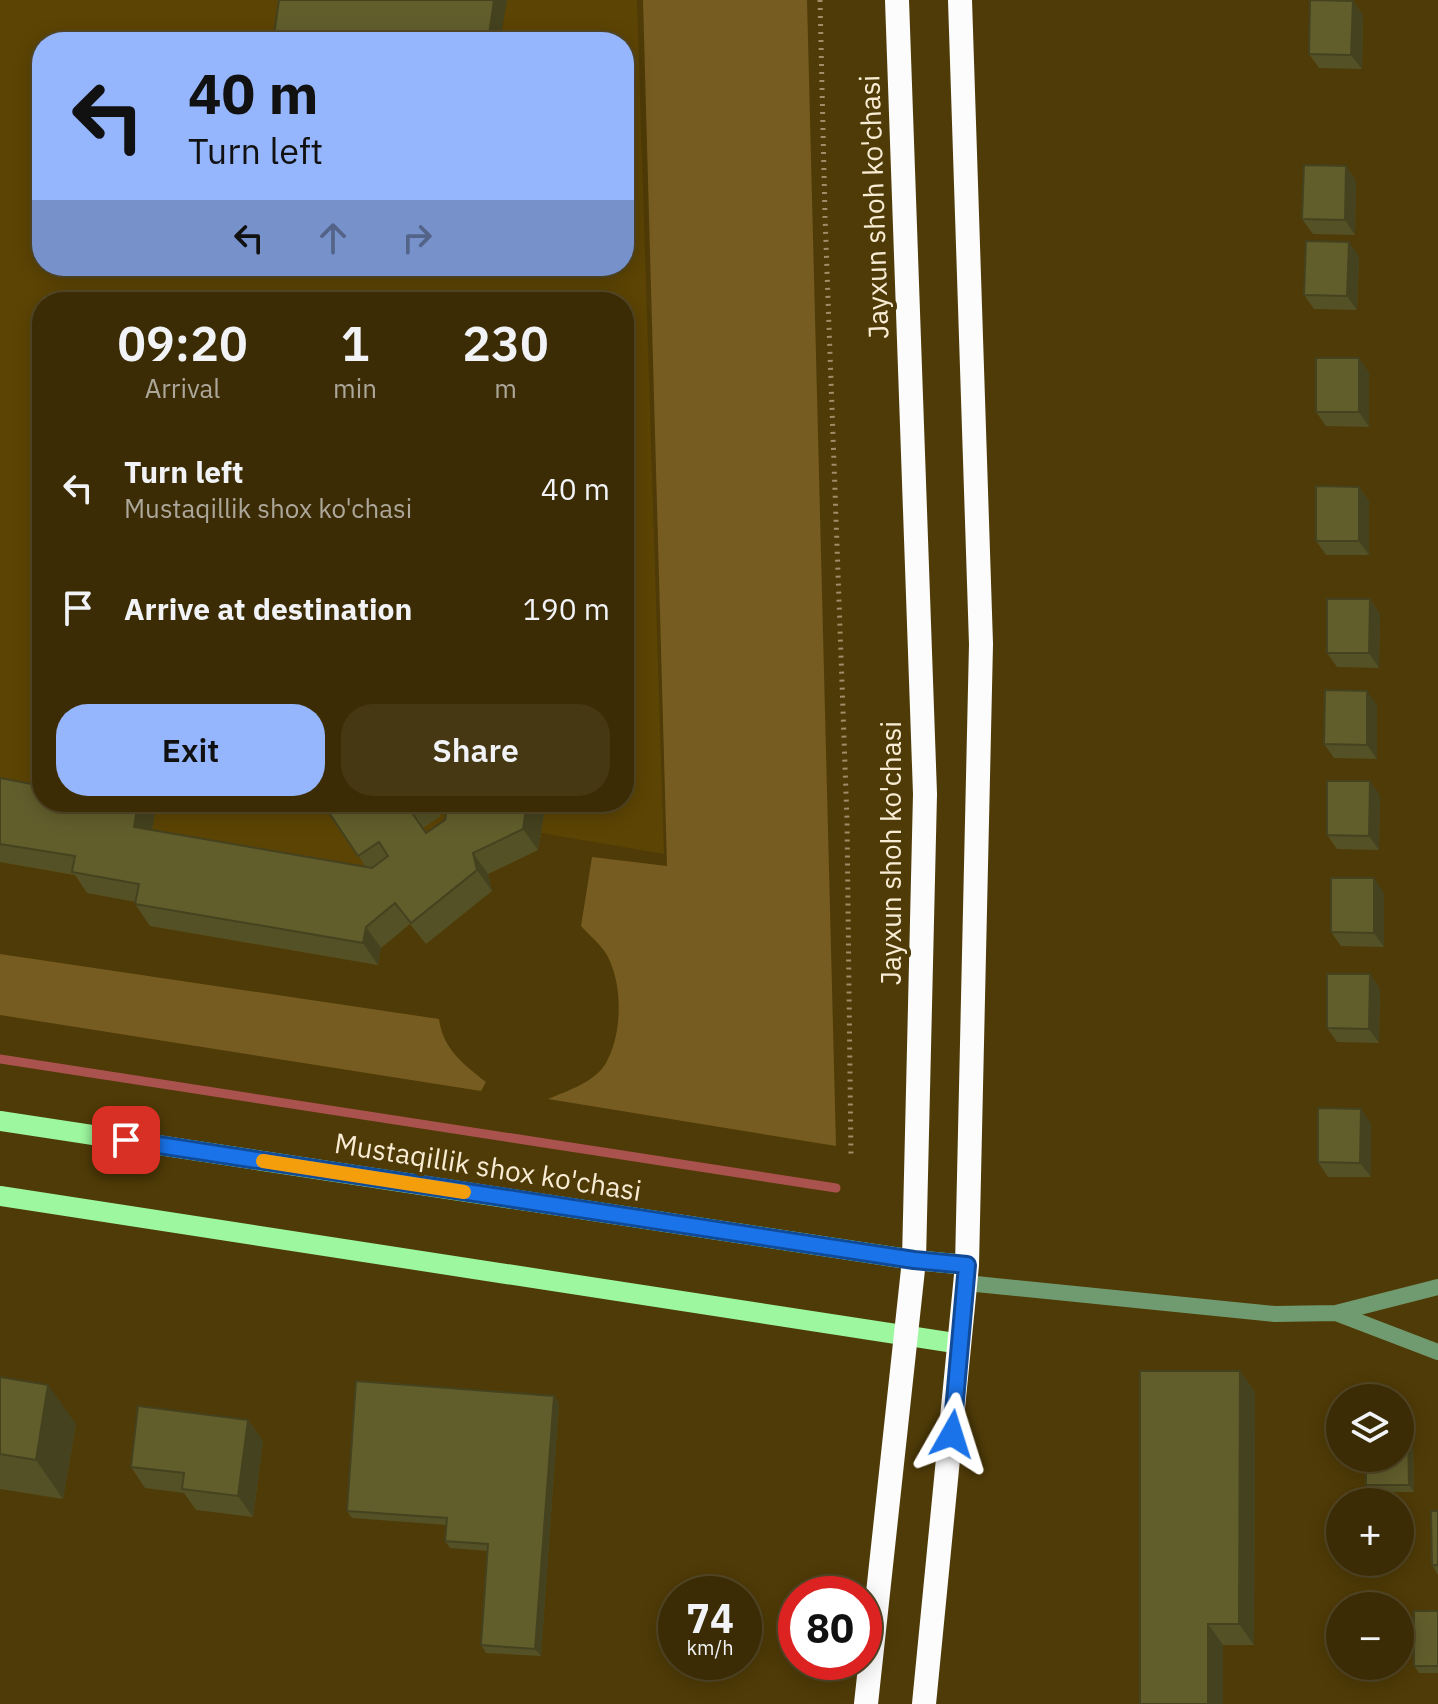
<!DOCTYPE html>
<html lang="en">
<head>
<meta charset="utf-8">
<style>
  :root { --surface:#3b2c05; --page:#463813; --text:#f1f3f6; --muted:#aca79a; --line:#544827; --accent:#95b6fd }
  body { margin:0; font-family:"IBM Plex Sans",sans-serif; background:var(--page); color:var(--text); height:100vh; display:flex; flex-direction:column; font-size:30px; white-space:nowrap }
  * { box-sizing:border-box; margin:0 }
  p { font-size:26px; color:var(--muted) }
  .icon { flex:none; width:44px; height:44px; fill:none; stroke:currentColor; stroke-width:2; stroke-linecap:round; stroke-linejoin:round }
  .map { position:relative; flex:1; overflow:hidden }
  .drawer { position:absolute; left:32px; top:292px; width:602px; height:520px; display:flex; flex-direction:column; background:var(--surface); border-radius:32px; box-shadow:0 4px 20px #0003,0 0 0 2px var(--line) }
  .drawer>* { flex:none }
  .hud { position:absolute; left:32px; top:32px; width:602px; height:244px; border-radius:32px; box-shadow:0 4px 20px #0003,0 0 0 2px var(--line); background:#95b6fd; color:#111; overflow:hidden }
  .buttons { position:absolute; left:1326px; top:1384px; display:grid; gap:16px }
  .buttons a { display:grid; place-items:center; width:88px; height:88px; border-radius:50%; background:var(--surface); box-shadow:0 4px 20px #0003,0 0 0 2px var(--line); font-size:40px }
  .speed { position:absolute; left:658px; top:1576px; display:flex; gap:16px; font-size:40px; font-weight:700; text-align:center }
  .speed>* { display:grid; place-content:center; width:104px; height:104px; border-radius:50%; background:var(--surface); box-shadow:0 4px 20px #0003,0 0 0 2px var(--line); line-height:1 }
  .speed small { font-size:20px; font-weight:400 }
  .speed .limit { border:12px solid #d22; background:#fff; color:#111 }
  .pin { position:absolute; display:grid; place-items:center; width:68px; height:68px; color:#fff; margin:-34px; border-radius:16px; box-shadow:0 4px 12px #0006 }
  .me { position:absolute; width:88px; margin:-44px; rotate:6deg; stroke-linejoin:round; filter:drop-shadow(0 0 6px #0008) }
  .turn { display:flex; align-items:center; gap:28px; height:168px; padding:0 24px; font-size:36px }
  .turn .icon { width:104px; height:104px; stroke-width:2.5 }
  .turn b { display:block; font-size:56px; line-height:68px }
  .lanes { display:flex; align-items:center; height:76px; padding:0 24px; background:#0003; justify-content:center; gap:40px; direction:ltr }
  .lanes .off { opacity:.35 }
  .eta { display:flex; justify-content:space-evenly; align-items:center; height:136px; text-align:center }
  .eta b { font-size:48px; font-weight:600; line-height:56px }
  .primary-button { display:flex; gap:16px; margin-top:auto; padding:16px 24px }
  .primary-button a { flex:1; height:92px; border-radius:32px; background:var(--accent); color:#111; font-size:32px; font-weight:600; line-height:92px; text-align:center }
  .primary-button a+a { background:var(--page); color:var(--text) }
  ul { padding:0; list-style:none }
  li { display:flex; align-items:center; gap:24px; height:120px; padding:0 24px }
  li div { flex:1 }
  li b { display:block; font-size:30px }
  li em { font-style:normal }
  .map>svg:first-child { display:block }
  .built { fill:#5c4404; fill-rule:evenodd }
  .green { fill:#765c21 }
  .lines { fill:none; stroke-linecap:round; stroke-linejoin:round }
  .stream { stroke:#aa534e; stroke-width:9 }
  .path { stroke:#9f8e67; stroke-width:5; stroke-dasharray:2 6; stroke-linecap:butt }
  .street { stroke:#709b70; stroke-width:16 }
  .primary { stroke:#9cf79e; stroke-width:20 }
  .highway { stroke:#fcfcfc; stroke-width:24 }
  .wall { fill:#545126 }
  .shaded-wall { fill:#45421f }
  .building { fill:#625e2c; stroke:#45421f; stroke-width:2 }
  .route-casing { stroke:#114b97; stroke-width:20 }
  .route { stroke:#1a73e8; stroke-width:14 }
  .slow { stroke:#f59e0b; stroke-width:14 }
  .labels { text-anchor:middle; stroke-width:8; stroke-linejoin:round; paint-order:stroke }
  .street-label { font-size:28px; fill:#f9ecd4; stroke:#4f3b07 }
</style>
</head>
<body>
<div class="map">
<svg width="1438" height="1704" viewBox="0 0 1438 1704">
  <rect width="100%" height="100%" fill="#4f3b07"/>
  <path class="built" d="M0 0H637L664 854 541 833 538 850 488 874 492 891 426 944 410 924 381 948 378 965 150 926 154 905 87 893 90 878 0 862ZM42 42H624V266H42ZM42 302H624V802H42Z"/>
  <path class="green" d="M643 0H807L836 1146 548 1099C567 1091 595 1082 606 1063 622 1034 623 989 609 959 604 947 590 936 581 926L592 857 667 866Z
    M0 954 439 1019C443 1049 463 1064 486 1082L481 1091 0 1015Z"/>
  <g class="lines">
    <path class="stream" d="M0 1059 836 1188"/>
    <path class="path" d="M820 0 825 216 847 820 851 1159"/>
    <path class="street" d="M966 1283 1275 1314 1336 1313 1438 1352
      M1336 1313 1438 1287"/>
    <path class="primary" d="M0 1121 914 1260 967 1265
      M0 1196 961 1344"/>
    <path class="highway" d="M866 1704 914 1260 925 794 897 0
      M924 1704 967 1265 981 644 960 0"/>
  </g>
  <path class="wall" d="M1353 1 1363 15 1362 69 1319 68 1309 54Z
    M1346 166 1356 181 1355 235 1313 234 1302 219Z
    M1359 256 1357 310 1314 309 1304 295Z
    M1369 372V427L1326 426 1316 412Z
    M1359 487 1369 501V555H1326L1316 541Z
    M1370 599 1380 614 1379 668 1337 667 1327 653Z
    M1377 705V759L1334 758 1324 744Z
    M0 778 42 802H157L152 830 366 867 322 802H431L441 816 423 828 426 833 445 820 546 802 538 850 488 874 492 891 426 944 410 924 381 948 378 965 150 926 135 904 136 902 87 893 75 875 0 862Z
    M1380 795 1379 850 1337 849 1327 835Z
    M1384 893V947L1341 946 1331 932Z
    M1370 974 1380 989 1379 1043 1337 1042 1327 1028Z
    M1371 1123V1177H1328L1318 1162Z
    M1240 1371 1255 1392 1254 1645H1223V1704H1140Z
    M0 1377 76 1424 63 1499 0 1489Z
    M554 1396 559 1403 541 1656 486 1653 481 1645 488 1551 450 1548 445 1541 446 1525 352 1518 347 1511Z
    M248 1420 263 1441 253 1517 196 1510 184 1493 145 1488 131 1467Z
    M1413 1438 1414 1492H1371L1366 1485Z
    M1438 1511V1575L1432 1565Z
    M1438 1611V1673H1419L1414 1666Z"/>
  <path class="shaded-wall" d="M494 0H507L500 42H488Z
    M1353 1 1363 15 1362 69 1351 55Z
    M1346 166 1356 181 1355 235 1345 220Z
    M1349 242 1359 256 1357 310 1347 296Z
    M1359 358 1369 372V427L1359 412Z
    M1359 487 1369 501V555L1359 541Z
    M1370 599 1380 614 1379 668 1369 653Z
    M1367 691 1377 705V759L1367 745Z
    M1370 781 1380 795 1379 850 1369 836Z
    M138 802H157L149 848 134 827Z
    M527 802H546L538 850 523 829Z
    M473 853 488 874 492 891 477 870Z
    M1374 878 1384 893V947L1374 933Z
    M366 927 381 948 378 965 363 943Z
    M1370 974 1380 989 1379 1043 1369 1029Z
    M1361 1109 1371 1123V1177L1360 1163Z
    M1240 1371 1255 1392 1254 1645 1239 1624Z
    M48 1385 76 1424 63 1499 36 1460Z
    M554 1396 559 1403 541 1656 535 1649Z
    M248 1420 263 1441 253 1517 238 1496Z
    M1408 1431 1413 1438 1414 1492 1409 1485Z
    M1208 1624 1223 1645V1704H1208Z"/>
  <path class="building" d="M279 0H494L488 42H273Z
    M1310 0 1353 1 1351 55 1309 54Z
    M1304 165 1346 166 1345 220 1302 219Z
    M1306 241 1349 242 1347 296 1304 295Z
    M1316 358H1359V412H1316Z
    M1316 486 1359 487V541H1316Z
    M1327 599H1370L1369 653H1327Z
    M1325 690 1367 691V745L1324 744Z
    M0 778 42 786V802H138L134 827 372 868 388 856 379 842 358 856 322 802H415L408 807 426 833 445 820 448 802H527L523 829 473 853 477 870 411 923 395 903 366 927 363 943 135 904 139 884 72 872 75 856 0 844Z
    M1327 781H1370L1369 836 1327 835Z
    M1331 878H1374V933L1331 932Z
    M1327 974H1370L1369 1029 1327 1028Z
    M1318 1108 1361 1109 1360 1163 1318 1162Z
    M1140 1371H1240L1239 1624H1208V1704H1140Z
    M0 1377 48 1385 36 1460 0 1454Z
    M356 1381 554 1396 535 1649 481 1645 488 1544 445 1541 447 1518 347 1511Z
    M138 1406 248 1420 238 1496 182 1489 184 1473 131 1467Z
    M1400 1431H1408L1409 1485H1366V1458H1400Z
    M1431 1511H1438V1565H1432Z
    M1414 1611H1438V1666H1414Z"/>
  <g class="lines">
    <defs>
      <path id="route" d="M126 1140 914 1260 967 1265 952 1434"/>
    </defs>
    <use href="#route" class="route-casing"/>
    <use href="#route" class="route"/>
    <path class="slow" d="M263 1161 464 1192"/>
  </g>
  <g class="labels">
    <g class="street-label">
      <text transform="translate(874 207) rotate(-92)" y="10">Jayxun shoh ko'chasi</text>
      <text transform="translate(891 853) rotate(-90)" y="10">Jayxun shoh ko'chasi</text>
      <text transform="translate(488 1167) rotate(9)" y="10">Mustaqillik shox ko'chasi</text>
    </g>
  </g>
</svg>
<div class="buttons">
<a><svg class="icon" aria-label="layers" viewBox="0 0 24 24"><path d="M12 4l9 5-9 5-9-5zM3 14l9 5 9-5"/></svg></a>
<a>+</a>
<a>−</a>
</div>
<div class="speed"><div>74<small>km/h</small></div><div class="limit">80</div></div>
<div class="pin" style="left:126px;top:1140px;background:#d93025"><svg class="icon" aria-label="arrive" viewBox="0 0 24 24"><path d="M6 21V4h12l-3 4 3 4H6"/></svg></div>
<svg class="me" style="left:952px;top:1434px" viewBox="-20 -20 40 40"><path d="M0-17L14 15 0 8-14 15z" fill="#1a73e8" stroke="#fff" stroke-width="4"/></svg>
<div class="hud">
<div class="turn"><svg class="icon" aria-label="left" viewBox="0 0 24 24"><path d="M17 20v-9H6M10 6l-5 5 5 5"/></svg><div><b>40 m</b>Turn left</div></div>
<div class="lanes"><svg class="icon" aria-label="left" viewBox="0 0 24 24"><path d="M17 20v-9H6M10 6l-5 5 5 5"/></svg><svg class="icon off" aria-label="ahead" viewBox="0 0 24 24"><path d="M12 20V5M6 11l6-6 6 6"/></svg><svg class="icon off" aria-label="right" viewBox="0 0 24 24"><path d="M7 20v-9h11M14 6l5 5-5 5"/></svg></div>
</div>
<section class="drawer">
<div class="eta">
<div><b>09:20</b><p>Arrival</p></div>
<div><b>1</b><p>min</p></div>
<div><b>230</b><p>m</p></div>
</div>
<ul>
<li><svg class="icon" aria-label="left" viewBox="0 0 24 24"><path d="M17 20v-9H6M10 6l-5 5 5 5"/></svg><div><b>Turn left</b><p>Mustaqillik shox ko'chasi</p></div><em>40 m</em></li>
<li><svg class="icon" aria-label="arrive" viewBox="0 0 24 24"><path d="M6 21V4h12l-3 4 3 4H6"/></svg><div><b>Arrive at destination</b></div><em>190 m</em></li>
</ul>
<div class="primary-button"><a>Exit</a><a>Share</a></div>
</section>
</div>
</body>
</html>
